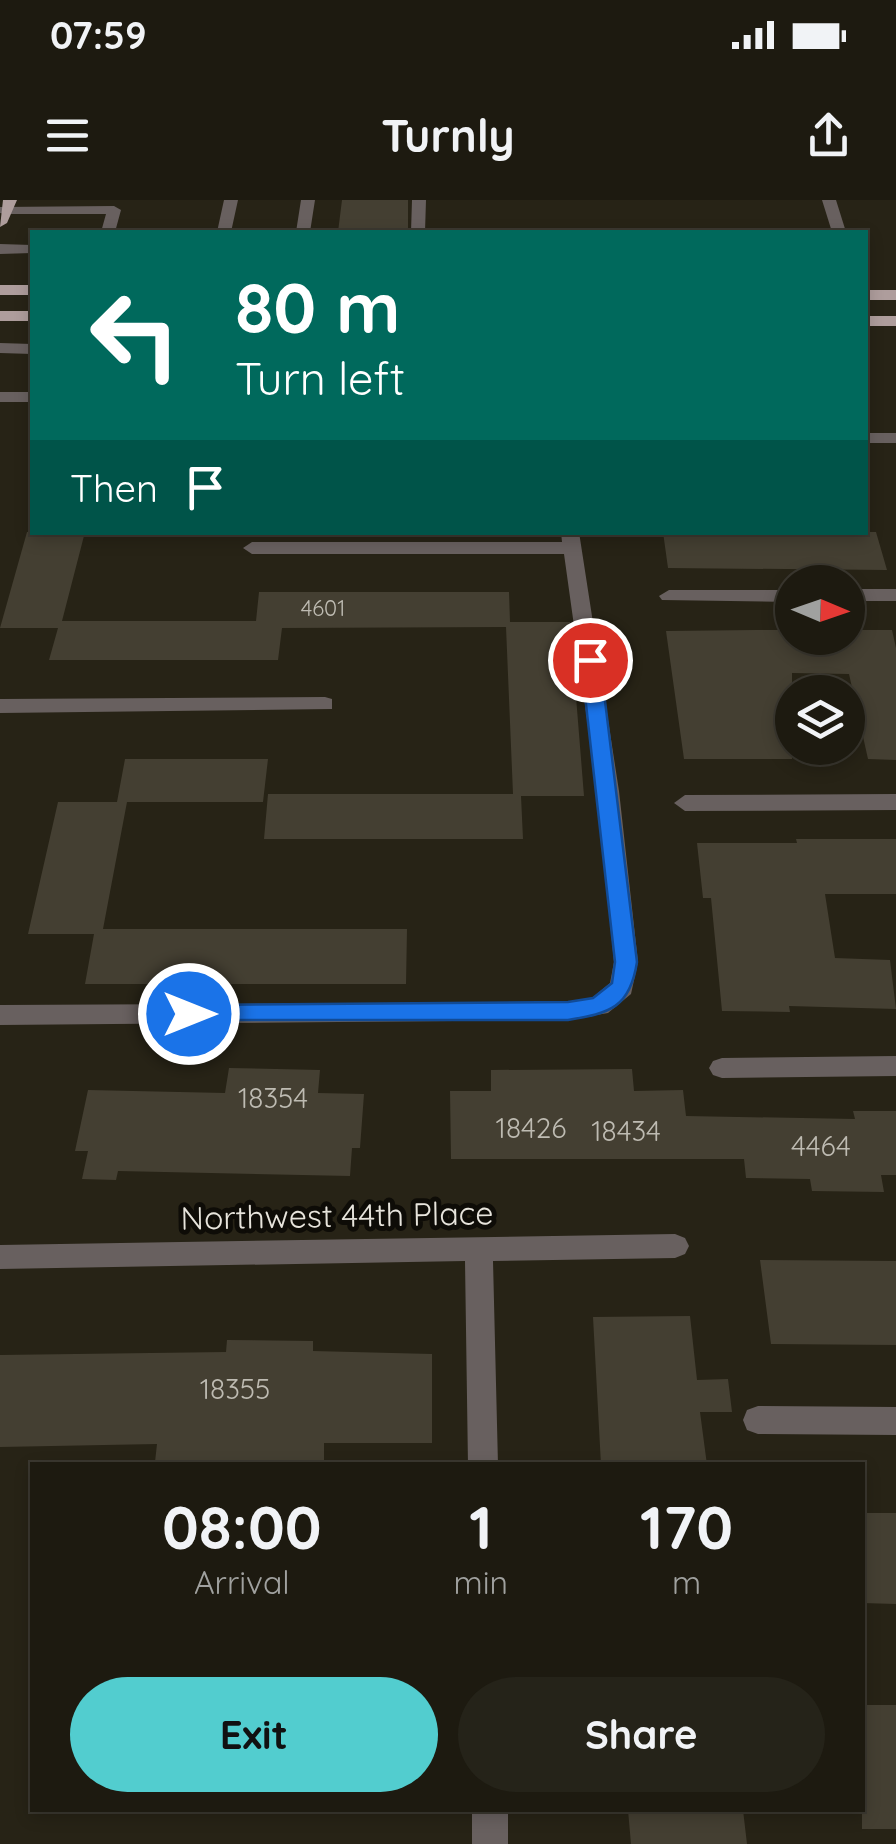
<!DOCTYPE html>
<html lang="en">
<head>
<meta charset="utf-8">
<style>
  :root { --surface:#1d1a10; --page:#252319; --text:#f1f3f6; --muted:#a0a19f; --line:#3b3830; --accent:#52cdcf }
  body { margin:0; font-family:Quicksand,sans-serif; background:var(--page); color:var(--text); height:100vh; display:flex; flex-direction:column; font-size:38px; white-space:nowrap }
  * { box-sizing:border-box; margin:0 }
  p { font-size:32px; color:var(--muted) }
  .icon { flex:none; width:55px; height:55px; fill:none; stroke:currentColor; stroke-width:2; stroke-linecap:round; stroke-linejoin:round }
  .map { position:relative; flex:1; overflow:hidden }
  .sheet { position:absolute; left:30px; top:1262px; width:835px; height:350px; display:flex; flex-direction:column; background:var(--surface); border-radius:0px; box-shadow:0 5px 15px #0003,0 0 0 2px var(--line) }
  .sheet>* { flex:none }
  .banner { position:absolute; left:30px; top:30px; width:838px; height:305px; border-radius:0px; box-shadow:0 5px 15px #0003,0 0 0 2px var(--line); background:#00695c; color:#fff; overflow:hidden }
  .needle { width:65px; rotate:92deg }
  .fabs { position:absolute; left:775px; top:365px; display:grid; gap:20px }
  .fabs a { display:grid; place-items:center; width:90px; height:90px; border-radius:50%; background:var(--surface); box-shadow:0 5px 15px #0003,0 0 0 2px var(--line); font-size:50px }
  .pin { position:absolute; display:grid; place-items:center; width:85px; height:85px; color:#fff; margin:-42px; border:5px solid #fff; border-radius:50%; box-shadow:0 2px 10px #0007 }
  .me { position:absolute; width:110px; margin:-55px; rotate:90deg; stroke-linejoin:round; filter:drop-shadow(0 0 8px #0008) }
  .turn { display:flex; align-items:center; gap:35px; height:210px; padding:0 40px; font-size:45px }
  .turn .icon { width:130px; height:130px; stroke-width:2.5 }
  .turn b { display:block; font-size:70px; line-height:85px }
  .then { display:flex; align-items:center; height:95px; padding:0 40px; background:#0003; gap:20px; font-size:38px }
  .eta { display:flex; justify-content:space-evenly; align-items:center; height:170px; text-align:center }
  .eta b { font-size:60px; font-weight:800; line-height:70px }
  .cta { display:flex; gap:20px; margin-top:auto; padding:20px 40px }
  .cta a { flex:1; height:115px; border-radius:60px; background:var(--accent); color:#111; font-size:40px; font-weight:800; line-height:115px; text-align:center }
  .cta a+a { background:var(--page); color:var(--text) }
  .status { display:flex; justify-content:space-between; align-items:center; height:70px; padding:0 50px; background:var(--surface); direction:ltr }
  .status svg { height:28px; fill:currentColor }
  header { display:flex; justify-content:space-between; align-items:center; height:130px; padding:0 40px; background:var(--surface); font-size:45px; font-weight:800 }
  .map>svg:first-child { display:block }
  .building { fill:#443f32 }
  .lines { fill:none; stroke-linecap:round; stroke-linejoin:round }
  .minor { fill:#68605f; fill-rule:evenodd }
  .major { fill:#ae9d9c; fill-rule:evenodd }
  .route { fill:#1a73e8; stroke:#114b97; stroke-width:2.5 }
  .labels { text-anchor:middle; stroke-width:10; stroke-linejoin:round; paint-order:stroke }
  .far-number-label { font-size:22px; fill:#bebbb2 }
  .number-label { font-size:28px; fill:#bebbb2 }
  .street-label { font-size:32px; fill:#e7e4dc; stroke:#0e0c07 }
</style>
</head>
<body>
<div class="status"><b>07:59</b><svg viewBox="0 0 49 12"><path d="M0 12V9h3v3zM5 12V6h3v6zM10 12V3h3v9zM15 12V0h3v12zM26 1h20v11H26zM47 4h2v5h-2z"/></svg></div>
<header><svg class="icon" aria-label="menu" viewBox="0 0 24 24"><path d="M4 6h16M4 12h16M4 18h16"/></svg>Turnly<svg class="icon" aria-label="share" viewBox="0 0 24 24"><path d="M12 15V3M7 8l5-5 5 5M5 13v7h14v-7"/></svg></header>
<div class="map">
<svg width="896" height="1644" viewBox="0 0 896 1644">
  <rect width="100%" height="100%" fill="#272316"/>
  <path class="building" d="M342 0H408V32H338Z
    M27 332H85L62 421H256L259 392H509L510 422H570L584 596H521L523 639H264L268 594H513L506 427 282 428 278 460H49L58 428H0Z
    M663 332H876L887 370 668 368Z
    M755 430H792V438H848V430H892L896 448V560L868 559 849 474 792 473V559H684L666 431Z
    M125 559H268L263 602H117Z
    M58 602H127L103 729H407L406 784H85L94 734H28Z
    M796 639H896V694H825L835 758 890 760 896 809 789 806 790 812 722 811 711 698H703L697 643H797Z
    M229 868 320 870 318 893 364 894 360 948H352L350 976 118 971 116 980 82 979 88 951H75L88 890 225 893Z
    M632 869 634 891 683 890 686 916 855 919 853 911H896V975H881L884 992 812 991 810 979 746 978 744 959H451L450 891H491V870Z
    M760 1060 896 1061V1145L771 1144Z
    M690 1116 697 1180 728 1179 732 1212H700L707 1265H601L593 1117Z
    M227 1140 313 1141V1151L432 1154V1243H324V1265L155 1262 157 1244 0 1247V1155L226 1152Z
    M862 1313H896V1404L862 1403Z
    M862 1505H896V1629H862Z
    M628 1610H743L747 1644H631Z"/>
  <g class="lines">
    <path class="minor" d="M224 0H238L231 32H217Z
      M301 0H315L310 32H296Z
      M412 0H426L425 32H411Z
      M822 0H836L846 32H832Z
      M0 7 114 6 121 10 115 32H101L106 14H5L0 13Z
      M0 44 32 45V53L0 54Z
      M0 143 32 144V154L0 153Z
      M0 192H32V202H0Z
      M865 233H896V243H865Z
      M561 332H579L619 591 638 762 631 794 608 813 568 820 0 825V805L568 802 592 798 610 783 614 762 597 591 564 354H252L243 348 252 342H562Z
      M848 389H896V401H848Z
      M669 390H792V402L662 400 659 396Z
      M325 497 332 499V509L0 513V499Z
      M896 594V610L685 611 674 603 685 595Z
      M896 856V876L722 878 713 875 709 868 713 861 722 858Z
      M675 1034 685 1038 689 1046 685 1054 675 1058 493 1061 498 1265H468L465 1061 0 1069V1045Z
      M758 1206 896 1207V1235L758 1234 747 1230 743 1220 747 1210Z
      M472 1610H508V1644H472Z"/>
    <path class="major" d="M3 0H17L7 23 0 27Z
      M0 85H32V95H0Z
      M865 90H896V100H865Z
      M0 111H32V121H0Z
      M865 116H896V126H865Z"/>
  </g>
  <path class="route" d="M590 454 600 460 637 762C630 808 610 813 568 820H181V807L189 805 568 802 593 798 612 783 615 762 581 460Z"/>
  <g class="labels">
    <g class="far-number-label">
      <text x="323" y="416">4601</text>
    </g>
    <g class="number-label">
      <text x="273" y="908">18354</text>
      <text x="531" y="938">18426</text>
      <text x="626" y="941">18434</text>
      <text x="821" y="956">4464</text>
      <text x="235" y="1199">18355</text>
    </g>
    <g class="street-label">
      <text transform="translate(337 1016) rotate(-1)" y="11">Northwest 44th Place</text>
    </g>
  </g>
</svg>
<div class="fabs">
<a><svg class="needle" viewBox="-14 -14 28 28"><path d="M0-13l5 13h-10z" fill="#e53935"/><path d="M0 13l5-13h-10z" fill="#a0a19f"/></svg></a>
<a><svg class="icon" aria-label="layers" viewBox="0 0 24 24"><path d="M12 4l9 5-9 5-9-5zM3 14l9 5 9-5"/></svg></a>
</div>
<div class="pin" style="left:590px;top:460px;background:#d93025"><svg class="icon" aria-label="arrive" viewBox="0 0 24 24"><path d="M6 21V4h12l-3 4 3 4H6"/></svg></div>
<svg class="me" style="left:189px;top:814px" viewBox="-20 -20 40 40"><circle r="17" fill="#1a73e8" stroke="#fff" stroke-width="3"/><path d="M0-11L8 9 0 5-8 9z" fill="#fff"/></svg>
<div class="banner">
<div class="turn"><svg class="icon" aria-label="left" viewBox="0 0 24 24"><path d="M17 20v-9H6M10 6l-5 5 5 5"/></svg><div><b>80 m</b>Turn left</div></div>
<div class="then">Then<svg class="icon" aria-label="arrive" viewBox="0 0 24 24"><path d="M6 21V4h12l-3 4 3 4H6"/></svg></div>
</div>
<section class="sheet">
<div class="eta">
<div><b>08:00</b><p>Arrival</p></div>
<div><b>1</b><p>min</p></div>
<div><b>170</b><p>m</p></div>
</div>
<div class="cta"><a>Exit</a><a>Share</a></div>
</section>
</div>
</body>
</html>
